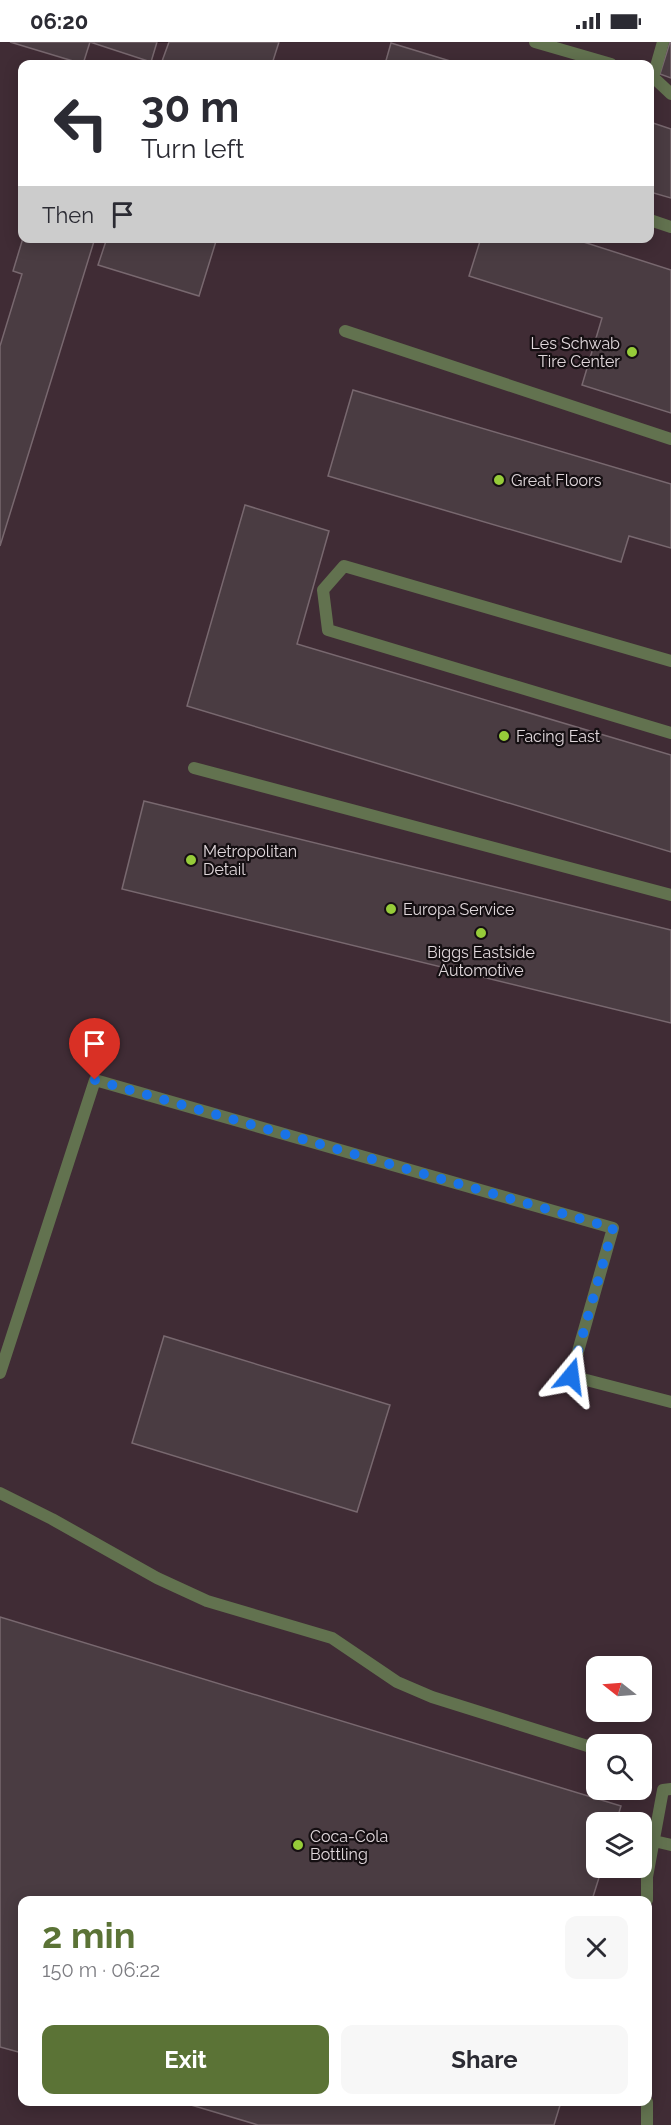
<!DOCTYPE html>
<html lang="en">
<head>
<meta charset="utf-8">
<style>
  :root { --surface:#fff; --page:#f7f7f7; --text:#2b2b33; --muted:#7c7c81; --accent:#5b7336 }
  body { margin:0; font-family:Raleway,sans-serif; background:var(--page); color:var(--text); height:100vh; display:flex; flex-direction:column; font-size:22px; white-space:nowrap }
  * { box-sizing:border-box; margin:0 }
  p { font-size:20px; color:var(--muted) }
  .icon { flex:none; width:33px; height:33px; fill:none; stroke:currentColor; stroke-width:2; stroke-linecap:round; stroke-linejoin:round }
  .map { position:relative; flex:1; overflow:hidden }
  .details { position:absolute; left:18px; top:1854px; width:634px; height:210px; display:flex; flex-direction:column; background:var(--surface); border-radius:12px; box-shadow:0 3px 15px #0003 }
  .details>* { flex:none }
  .banner { position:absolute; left:18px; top:18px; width:636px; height:183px; border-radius:12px; box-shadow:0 3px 15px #0003; background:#fff; color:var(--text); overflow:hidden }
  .needle { width:39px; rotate:287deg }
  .tools { position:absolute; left:586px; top:1614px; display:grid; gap:12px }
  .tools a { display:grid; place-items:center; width:66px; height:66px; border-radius:12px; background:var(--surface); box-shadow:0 3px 15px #0003; font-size:30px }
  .pin { position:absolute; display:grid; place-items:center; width:51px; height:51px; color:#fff; margin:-62px -26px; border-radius:50% 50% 50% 0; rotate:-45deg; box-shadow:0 0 6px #0007 }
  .pin .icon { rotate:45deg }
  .me { position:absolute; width:66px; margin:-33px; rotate:16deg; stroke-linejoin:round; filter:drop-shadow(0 0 4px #0008) }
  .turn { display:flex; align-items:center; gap:21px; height:126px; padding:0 24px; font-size:27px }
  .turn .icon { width:78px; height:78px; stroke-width:2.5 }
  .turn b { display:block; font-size:42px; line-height:51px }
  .then { display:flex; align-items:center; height:57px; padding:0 24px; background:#0003; gap:12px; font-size:22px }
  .round { display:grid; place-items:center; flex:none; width:63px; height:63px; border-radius:12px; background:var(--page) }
  .headline { display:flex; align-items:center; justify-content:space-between; height:102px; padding:0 24px }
  h1 { font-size:36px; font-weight:700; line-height:45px; color:var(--accent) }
  .primary-button { display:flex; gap:12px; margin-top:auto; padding:12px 24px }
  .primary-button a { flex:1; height:69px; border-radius:12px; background:var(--accent); color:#fff; font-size:24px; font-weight:700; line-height:69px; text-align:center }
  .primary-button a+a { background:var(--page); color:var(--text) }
  .status { display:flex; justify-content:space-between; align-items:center; height:42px; padding:0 30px; background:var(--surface); direction:ltr }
  .status svg { height:16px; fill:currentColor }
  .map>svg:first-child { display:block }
  .built { fill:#402c35; fill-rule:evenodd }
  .building { fill:#4a3c42; stroke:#78686f; stroke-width:1.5 }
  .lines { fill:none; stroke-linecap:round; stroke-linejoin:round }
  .service { stroke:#62724f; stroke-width:12 }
  .route { stroke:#1a73e8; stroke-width:10; stroke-dasharray:0 18 }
  .poi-dot { fill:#96cc39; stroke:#150f12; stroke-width:2 }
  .labels { text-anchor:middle; stroke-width:4.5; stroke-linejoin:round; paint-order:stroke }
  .poi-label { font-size:16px; fill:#e0d7db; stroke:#150f12; text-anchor:start }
</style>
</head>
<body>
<div class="status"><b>06:20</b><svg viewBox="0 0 49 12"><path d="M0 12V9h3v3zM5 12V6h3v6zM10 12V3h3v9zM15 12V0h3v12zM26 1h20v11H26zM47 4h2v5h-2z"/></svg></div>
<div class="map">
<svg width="671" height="2083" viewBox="0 0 671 2083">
  <rect width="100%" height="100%" fill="#31242a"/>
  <path class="built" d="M0 0H671V2083H0ZM22 22H650V196H22ZM597 1624H642V1670H597ZM597 1702H642V1748H597ZM597 1780H642V1826H597ZM22 1858H648V2060H22Z"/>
  <path class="building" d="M10 0H90L83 22Z
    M90 0H157L151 20Z
    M169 0H279L272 22H161Z
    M670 0H671V36L660 32Z
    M391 1 460 22H385Z
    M650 80 671 87V156L650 150Z
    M23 196H95L0 504V304L22 232 13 229Z
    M107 196H217L199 254 98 223Z
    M481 196H571L671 228V371L582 343 602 276 469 234Z
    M353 348 671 442V506L629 494 621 520 328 434Z
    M245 463 329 489 297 602 671 713V810L187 664Z
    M144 759 671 888V981L122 847Z
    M164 1294 390 1363 357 1470 132 1401Z
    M0 1575 621 1764 616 1780H597V1826H602L592 1858H22V2011L0 2005Z
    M181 2060H561L554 2083H258Z"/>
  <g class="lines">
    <path class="service" d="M535 0 611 22
      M663 0 653 35 671 52
      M650 178 671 185
      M345 289 671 397
      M671 619 344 524 323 548 328 588 671 691
      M194 726 671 853
      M0 1331 95 1038 613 1186 571 1334 671 1360
      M0 1451 52 1477 157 1536 207 1559 332 1596 397 1640 432 1655 597 1707
      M654 1799 671 1803
      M647 1858V1835L663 1748 671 1747
      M647 2083V2060"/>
  </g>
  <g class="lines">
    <path class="route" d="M95 1038 613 1186 571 1334"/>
  </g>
  <g class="poi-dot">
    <circle cx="632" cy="310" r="6"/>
    <circle cx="499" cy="438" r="6"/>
    <circle cx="504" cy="694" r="6"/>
    <circle cx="191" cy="818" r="6"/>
    <circle cx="391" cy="867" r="6"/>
    <circle cx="481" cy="891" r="6"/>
    <circle cx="298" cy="1803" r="6"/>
  </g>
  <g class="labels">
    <g class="poi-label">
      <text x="620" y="307" text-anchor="end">Les Schwab<tspan x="620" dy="18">Tire Center</tspan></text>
      <text x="511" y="444">Great Floors</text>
      <text x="516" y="700">Facing East</text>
      <text x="203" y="815">Metropolitan<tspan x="203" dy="18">Detail</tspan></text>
      <text x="403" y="873">Europa Service</text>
      <text x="481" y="916" text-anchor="middle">Biggs Eastside<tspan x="481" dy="18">Automotive</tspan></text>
      <text x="310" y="1800">Coca-Cola<tspan x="310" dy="18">Bottling</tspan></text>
    </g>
  </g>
</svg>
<div class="tools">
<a><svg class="needle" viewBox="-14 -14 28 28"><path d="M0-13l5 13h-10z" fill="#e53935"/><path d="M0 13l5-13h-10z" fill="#7c7c81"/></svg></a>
<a><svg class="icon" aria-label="search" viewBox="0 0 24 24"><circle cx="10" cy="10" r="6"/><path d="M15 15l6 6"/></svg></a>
<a><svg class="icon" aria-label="layers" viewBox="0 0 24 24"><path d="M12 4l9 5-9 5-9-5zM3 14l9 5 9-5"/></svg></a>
</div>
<div class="pin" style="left:95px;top:1038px;background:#d93025"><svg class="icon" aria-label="arrive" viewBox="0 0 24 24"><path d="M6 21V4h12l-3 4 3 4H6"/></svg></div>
<svg class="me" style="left:571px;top:1334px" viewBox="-20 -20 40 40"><path d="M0-17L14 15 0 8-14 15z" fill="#1a73e8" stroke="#fff" stroke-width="4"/></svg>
<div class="banner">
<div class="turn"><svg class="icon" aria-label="left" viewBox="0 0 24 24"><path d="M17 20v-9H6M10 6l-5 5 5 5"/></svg><div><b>30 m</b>Turn left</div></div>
<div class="then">Then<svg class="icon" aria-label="arrive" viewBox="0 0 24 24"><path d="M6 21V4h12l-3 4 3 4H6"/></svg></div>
</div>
<section class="details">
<div class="headline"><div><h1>2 min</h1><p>150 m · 06:22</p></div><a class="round"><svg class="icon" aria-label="close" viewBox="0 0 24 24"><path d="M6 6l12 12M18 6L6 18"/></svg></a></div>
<div class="primary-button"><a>Exit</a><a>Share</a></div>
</section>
</div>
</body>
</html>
